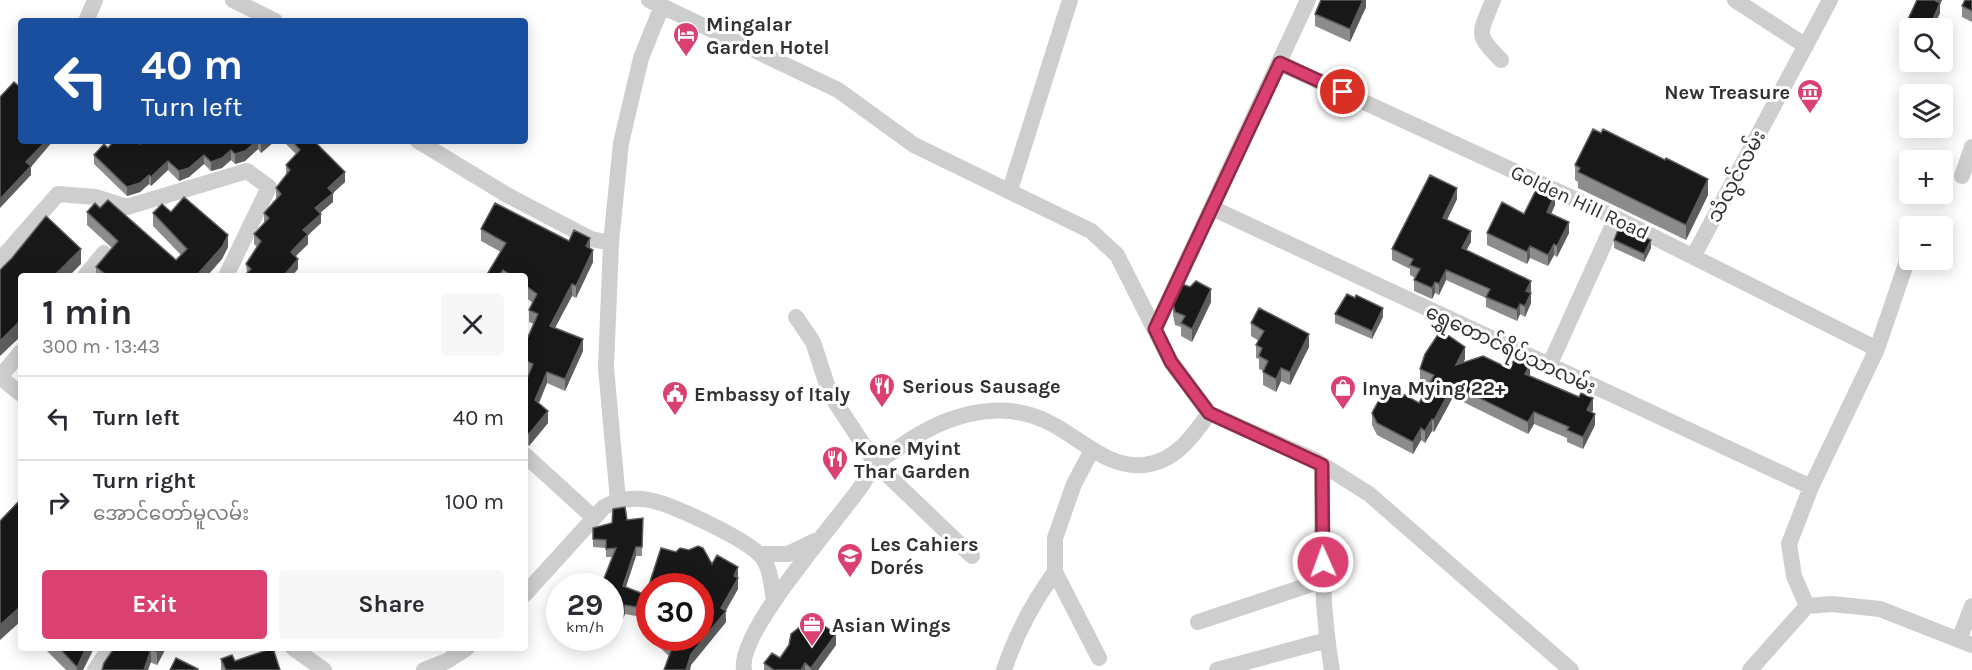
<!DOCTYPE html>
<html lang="en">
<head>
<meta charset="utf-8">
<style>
  :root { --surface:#fff; --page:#f7f7f7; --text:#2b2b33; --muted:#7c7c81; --line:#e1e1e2; --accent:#da4070 }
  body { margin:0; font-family:Karla,"Noto Sans Myanmar",sans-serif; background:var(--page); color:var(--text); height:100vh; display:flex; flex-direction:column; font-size:22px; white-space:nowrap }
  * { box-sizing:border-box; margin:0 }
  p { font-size:20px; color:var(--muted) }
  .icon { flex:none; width:33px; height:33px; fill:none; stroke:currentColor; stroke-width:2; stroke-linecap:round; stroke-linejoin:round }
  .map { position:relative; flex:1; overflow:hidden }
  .sheet { position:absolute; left:18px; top:273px; width:510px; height:378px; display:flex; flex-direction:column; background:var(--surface); border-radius:6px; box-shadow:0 3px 15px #0003 }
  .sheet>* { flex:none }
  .guide { position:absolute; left:18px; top:18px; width:510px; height:126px; border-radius:6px; box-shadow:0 3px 15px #0003; background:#1a4fa0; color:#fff; overflow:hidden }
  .fabs { position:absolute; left:1899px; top:18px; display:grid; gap:12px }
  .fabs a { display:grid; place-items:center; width:54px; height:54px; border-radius:6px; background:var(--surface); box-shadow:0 3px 15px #0003; font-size:30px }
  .speed { position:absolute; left:546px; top:573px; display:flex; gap:12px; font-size:30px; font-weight:700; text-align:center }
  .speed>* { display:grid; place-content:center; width:78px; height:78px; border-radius:50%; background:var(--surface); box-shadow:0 3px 15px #0003; line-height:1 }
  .speed small { font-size:15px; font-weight:400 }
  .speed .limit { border:9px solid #d22; background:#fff; color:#111 }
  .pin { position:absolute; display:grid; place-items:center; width:51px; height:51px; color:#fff; margin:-26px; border:3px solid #fff; border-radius:50%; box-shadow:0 2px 6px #0007 }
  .me { position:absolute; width:66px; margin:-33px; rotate:358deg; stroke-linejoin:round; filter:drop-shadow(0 0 4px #0008) }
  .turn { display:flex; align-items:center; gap:21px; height:126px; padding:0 24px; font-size:27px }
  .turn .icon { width:78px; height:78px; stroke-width:2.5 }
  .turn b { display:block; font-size:42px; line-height:51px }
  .round { display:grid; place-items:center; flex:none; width:63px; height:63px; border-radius:6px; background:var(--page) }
  .head { display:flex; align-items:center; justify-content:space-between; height:102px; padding:0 24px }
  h1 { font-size:36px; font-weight:700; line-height:45px }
  .button { display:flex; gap:12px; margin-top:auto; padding:12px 24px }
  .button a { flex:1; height:69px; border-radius:6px; background:var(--accent); color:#fff; font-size:24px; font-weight:700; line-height:69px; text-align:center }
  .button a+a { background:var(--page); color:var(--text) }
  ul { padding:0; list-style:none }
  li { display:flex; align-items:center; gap:18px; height:84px; padding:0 24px; border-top:2px solid var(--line) }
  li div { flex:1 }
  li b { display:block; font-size:22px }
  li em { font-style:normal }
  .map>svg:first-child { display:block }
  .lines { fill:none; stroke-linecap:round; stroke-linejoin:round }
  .street { stroke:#cecece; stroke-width:16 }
  .wall { fill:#8c8c8c }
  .shaded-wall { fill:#5d5d5d }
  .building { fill:#181818; stroke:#5d5d5d; stroke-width:1.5 }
  .route-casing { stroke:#8e2a49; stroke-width:15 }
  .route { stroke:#da4070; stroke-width:10 }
  .labels { text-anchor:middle; stroke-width:6; stroke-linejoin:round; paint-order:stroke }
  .poi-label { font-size:20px; font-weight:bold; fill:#313131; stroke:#fff; text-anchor:start }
  .street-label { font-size:20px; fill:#313131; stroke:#fff }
</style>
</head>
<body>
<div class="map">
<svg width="1972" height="670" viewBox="0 0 1972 670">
  <rect width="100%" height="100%" fill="#fff"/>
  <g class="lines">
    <path class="street" d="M233 0 275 21
      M649 0 838 90 914 145 1091 231 1117 255 1171 362 1209 413 1315 460 1369 494 1571 670
      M1493 0C1480 34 1474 33 1501 60
      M1735 0 1806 46
      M86 21 95 0
      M1279 63 1616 218 1877 349
      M418 141 507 195 591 239 611 243
      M1962 176 1972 147
      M1010 190 1070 0
      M1212 208 1811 487
      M1693 257 1830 0
      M0 260 58 194 95 197 127 207 247 171 269 187 226 276
      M85 276 104 253
      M796 317 813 342 830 394 876 464 972 556
      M1155 329 1308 0
      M1549 366 1616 218
      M0 377 21 352
      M0 377 21 394
      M1092 450 1074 484 1055 538V572L1099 658
      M525 455 593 517
      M1322 465C1322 533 1320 603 1332 670
      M618 500 606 368 611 243 621 143 641 58 662 6
      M760 554H788L815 541
      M525 594 604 507C619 499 633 497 649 500 672 504 746 539 761 556 771 568 771 585 774 600
      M1807 606 1794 576 1789 544 1811 487 1877 349 1907 261
      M1198 622 1324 580
      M1959 640 1972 606
      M293 648 324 670
      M95 670 110 648
      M424 670 447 661 467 648
      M744 670C739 644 787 582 804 560 822 536 842 512 860 488 865 481 869 472 875 465 880 459 890 454 897 449 940 417 998 396 1050 423 1080 438 1108 469 1144 465 1174 462 1193 437 1209 413
      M1004 670C1016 634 1033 602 1055 572
      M1217 670 1327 640
      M1750 670 1807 606 1832 604 1880 609 1972 645"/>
  </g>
  <path class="wall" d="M1366 0V7L1350 42 1315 26V14Z
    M1917 0H1942L1940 4V13L1933 28H1910V44L1903 41V30Z
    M1972 0V22L1962 17V6Z
    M143 141H275L261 153 258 149 245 161 235 164 231 160 222 168 211 171 204 164 189 177 179 181 168 170 151 186 149 184 140 192 127 196 94 164V155L108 148 140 144Z
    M283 141H314L345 182 333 193V202L320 213 321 223 308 235V244L295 256 298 269 247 273 246 264 257 247 254 244V234L264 223V213L277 199 276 198V188L286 175V165L296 154Z
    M1665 160 1708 195 1686 240 1578 188V182L1575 180V165Z
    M1457 199 1447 220 1471 242 1466 250 1531 291V303L1525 317 1520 314 1517 321 1486 307V298L1446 280 1439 295 1435 293 1432 299 1414 291V280L1415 278 1410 275V269L1392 260V249Z
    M1555 205 1551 214 1569 233 1557 257 1554 255 1548 266 1530 258 1527 264 1487 245V233L1524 214Z
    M100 208 176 260 181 255 153 226V213L171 212 228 247 222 259 207 276H96V267L112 248 87 225V212Z
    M481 229 569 241 590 248 593 262 576 298 572 296 555 328 583 351 565 391 547 383 539 403 548 423 529 446 525 442V383L529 374 525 372V344L534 324 529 322V310L533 303 525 297V276H486L501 252 481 241Z
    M1614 240 1651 248 1644 262 1614 248Z
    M1211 302 1192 342 1181 336V327L1175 325 1173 315V303Z
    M1335 314 1383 317 1372 339 1335 323Z
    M1251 323 1309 347 1290 385 1281 381 1276 392 1263 385V371L1259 369V359L1256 358V345L1259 341 1251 336Z
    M1465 359 1463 363 1510 369 1530 375V376L1593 410 1592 412 1595 425 1583 449 1567 442V438L1534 424 1528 434 1453 397 1434 432 1432 431 1425 443 1421 440 1413 454 1377 435 1372 425V413L1419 403 1429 385 1420 380V369Z
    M643 518 642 556H636L626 587 641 593V608L636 616 625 614 616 635 610 633V586L613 557H606V548L593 547V528L612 523Z
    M698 546 703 548 712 564 717 555 738 567V589L726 611V622L691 665 690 670H664L669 656 657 645V638H700V586H650V605H646V594L661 548 676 552 680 548 689 550Z
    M836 645 818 670H764V663Z
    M44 648H94L83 670H66Z
    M114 648H166L157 665Z
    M221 659 235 661 280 670H221Z"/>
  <path class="shaded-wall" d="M1363 0H1366V7L1350 42V29Z
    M1937 0H1942L1940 4V13L1933 28H1929Z
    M46 141H53L31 167V175L0 208V199L26 162Z
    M257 141H258V149L245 161 235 164V154Z
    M265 141H275L261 153V144Z
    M231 150V160L222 168 211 171V162Z
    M204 155V164L189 177 179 181V171Z
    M168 161V170L151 186V177Z
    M345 172V182L333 193V202L315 217V208L328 188Z
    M149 175V184L140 192 127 196V187Z
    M1708 179V195L1686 240V225Z
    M1457 188V199L1443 228V218Z
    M1555 194V205L1547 223V212Z
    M321 214V223L308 235V244L291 261V252L303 230Z
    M1569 222V233L1557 257V246Z
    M1471 231V242L1462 258V248Z
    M228 235V247L222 259 207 276H196Z
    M590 238V249L586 246Z
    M1651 240V248L1644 262V254Z
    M1554 244V255L1548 266V255Z
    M1530 246V258L1527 264V252Z
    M81 249V264L69 276H54Z
    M593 250V262L576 298V286Z
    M298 259V269L292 276 286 273Z
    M1446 270V280L1439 295V284Z
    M1531 281V291L1526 301V291Z
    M1435 282V293L1432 299V288Z
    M572 284V296L550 337V326Z
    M1211 289V302L1192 342V329Z
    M1531 293V303L1525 317V306Z
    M1520 304V314L1517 321V310Z
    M1383 308V317L1372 339V331Z
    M21 320V336L0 356V341Z
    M1309 334V347L1290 385V372Z
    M583 339V351L565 391V379Z
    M1465 347V359L1456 377V365Z
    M1530 363V375L1525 385V374Z
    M1281 368V381L1276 392V379Z
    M547 372V383L535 412V400Z
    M1453 385V397L1434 432V420Z
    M1593 398V410L1587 421V410Z
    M548 411V423L529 446V434Z
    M1534 412V424L1528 434V422Z
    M1595 414V425L1583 449V437Z
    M1432 419V431L1425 443V431Z
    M1421 428V440L1413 454V442Z
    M636 547V556L623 595V586Z
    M738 567V589L725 611 726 622 691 665 690 670H686L691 654 721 608Z
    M641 599V608L636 616V607Z
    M625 605V614L616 635V626Z
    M21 606V621L0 640V625Z
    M836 634V645L818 670H811V668Z
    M86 648H94L83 670H77V667Z
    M159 648H166L157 665V652Z
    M151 649V662L148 670H144Z
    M805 663V670H801Z"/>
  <path class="building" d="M1321 0H1363L1350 29 1315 14Z
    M1917 0H1937L1936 1 1940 3 1929 28H1910V33L1903 30Z
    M1965 0H1972V11L1962 6Z
    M14 82 21 88V141H46L26 162 31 166 0 199V97Z
    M1593 129 1601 133 1603 129 1665 160 1666 158 1708 179 1686 225 1578 172 1580 168 1575 165Z
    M114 141H137L140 144 143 141H257L245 151 235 154 231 150 222 158 211 162 204 155 189 168 179 171 168 161 151 177 149 175 140 183 127 187 94 155 104 144 108 148Z
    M292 141H314L345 172 328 188 333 193 315 208 321 214 303 230 308 234 291 252 298 259 286 273 291 276H244L251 269 246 264 261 241 254 234 269 218 264 213 281 194 276 188 290 170 286 165 300 150Z
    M1430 175 1457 188 1443 218 1471 231 1462 248 1531 281 1526 291 1531 293 1525 306 1520 304 1517 310 1486 297 1490 289 1446 270 1439 284 1435 282 1432 288 1414 280 1420 269 1410 265 1413 259 1392 249Z
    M1538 186 1555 194 1547 212 1569 222 1557 246 1554 244 1548 255 1530 246 1527 252 1487 233 1502 202 1524 214Z
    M184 197 228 235 222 247 196 276H108L96 267 118 241 87 212 95 203 100 208 108 200 176 260 187 249 153 213 162 204 171 212Z
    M495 203 569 241 574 230 590 238 586 246 593 250 576 286 572 284 550 326 583 339 565 379 547 372 535 400 548 411 529 434 525 430V383L533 364 525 360V344L538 314 529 310 537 294 525 285V276H512L503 270 499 276H486L506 243 481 229Z
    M46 216 81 249 54 276H21V320L0 341V270L12 258Z
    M1620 225 1651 240 1644 254 1614 240Z
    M1196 281 1211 289 1192 329 1181 323 1185 316 1175 312 1173 303 1182 284 1190 287Z
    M1347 294 1355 298 1356 295 1383 308 1372 331 1335 314Z
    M1259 308 1309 334 1290 372 1281 368 1276 379 1263 372 1268 361 1259 356 1262 348 1256 345 1264 331 1251 323Z
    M1439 333 1449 336 1465 347 1456 365 1483 356 1510 369 1516 355 1530 363 1525 374 1579 397 1581 393 1593 398 1587 410 1595 414 1583 437 1567 430 1569 427 1534 412 1528 422 1453 385 1434 420 1432 419 1425 431 1421 428 1413 442 1377 423 1372 413 1387 385 1419 403 1434 375 1420 369 1425 354Z
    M21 499V606L0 625V521Z
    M625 507 627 520 643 518 642 547H636L623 586 641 593V599L636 607 625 605 616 626 610 624V586H601L616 548 606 549V540L593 539V528L612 523 613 509Z
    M698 546 703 548 712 564 717 555 738 567 734 576 738 578 721 608 726 611 691 654 686 670H687H664L672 648 661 638H700V586H650V594H646L661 548 676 552 680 548 689 550Z
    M814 619 836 634 811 668 805 663 801 670H774L764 663 772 653 780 658 789 645 791 634 801 626 808 628Z
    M59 648H86L77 667Z
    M114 648H159L157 652 151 649 144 670H102L104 663Z
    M273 648 280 670H226L221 659 232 655 235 661Z
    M176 658 198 669V670H170Z"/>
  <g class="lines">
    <defs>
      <path id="route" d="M1323 562 1322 465 1209 413 1171 362 1155 329 1280 63 1343 92"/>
    </defs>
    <use href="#route" class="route-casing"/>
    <use href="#route" class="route"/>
  </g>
  <defs>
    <symbol id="hotel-pin" viewBox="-11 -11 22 30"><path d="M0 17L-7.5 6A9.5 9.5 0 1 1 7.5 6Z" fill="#da4070" stroke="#fff"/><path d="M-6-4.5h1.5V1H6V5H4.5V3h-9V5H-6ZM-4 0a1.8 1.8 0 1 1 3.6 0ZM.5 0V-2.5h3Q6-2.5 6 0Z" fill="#fff"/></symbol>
    <symbol id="museum-pin" viewBox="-11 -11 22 30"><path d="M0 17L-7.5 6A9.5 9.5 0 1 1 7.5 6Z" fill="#da4070" stroke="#fff"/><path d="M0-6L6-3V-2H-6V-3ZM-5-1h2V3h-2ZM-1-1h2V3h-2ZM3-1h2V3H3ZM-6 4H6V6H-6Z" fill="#fff"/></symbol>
    <symbol id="restaurant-pin" viewBox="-11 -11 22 30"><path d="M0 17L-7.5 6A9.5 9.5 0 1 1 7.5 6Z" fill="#da4070" stroke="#fff"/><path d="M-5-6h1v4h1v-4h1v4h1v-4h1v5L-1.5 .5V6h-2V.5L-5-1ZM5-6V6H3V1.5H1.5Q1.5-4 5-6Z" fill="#fff"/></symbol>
    <symbol id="shop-pin" viewBox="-11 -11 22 30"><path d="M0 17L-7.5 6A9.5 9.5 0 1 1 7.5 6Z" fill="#da4070" stroke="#fff"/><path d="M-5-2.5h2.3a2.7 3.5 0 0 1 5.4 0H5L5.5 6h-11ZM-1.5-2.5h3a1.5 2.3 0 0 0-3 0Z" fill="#fff"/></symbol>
    <symbol id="civic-pin" viewBox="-11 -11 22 30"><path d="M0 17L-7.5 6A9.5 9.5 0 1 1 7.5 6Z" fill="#da4070" stroke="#fff"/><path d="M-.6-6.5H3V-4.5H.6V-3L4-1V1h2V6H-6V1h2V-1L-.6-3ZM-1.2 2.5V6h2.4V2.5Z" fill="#fff"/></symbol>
    <symbol id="school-pin" viewBox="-11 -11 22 30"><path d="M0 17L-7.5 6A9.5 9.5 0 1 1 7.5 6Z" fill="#da4070" stroke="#fff"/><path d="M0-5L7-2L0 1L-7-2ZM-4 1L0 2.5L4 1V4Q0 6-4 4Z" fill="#fff"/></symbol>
    <symbol id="office-pin" viewBox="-11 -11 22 30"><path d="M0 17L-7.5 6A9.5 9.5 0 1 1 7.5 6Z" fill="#da4070" stroke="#fff"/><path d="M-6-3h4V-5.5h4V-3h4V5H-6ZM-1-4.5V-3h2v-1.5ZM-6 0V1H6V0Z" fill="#fff"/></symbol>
  </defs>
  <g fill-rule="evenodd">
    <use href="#hotel-pin" x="671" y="20" width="30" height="40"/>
    <use href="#museum-pin" x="1795" y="77" width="30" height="40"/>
    <use href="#restaurant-pin" x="867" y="371" width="30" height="40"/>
    <use href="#shop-pin" x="1328" y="373" width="30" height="40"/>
    <use href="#civic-pin" x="660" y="379" width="30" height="40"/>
    <use href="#restaurant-pin" x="820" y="444" width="30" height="40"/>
    <use href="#school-pin" x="835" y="541" width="30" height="40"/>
    <use href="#office-pin" x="797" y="610" width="30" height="40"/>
  </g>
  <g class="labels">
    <g class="poi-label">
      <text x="706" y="31">Mingalar<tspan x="706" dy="23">Garden Hotel</tspan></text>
      <text x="1790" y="99" text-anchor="end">New Treasure</text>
      <text x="902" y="393">Serious Sausage</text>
      <text x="1362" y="395">Inya Mying 22+</text>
      <text x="694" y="401">Embassy of Italy</text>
      <text x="854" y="455">Kone Myint<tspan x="854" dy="23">Thar Garden</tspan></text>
      <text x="870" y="551">Les Cahiers<tspan x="870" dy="23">Dorés</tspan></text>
      <text x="832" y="632">Asian Wings</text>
    </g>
    <g class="street-label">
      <text transform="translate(1736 176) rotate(-62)" y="7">သံလွင်လမ်း</text>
      <text transform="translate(1580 202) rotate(25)" y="7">Golden Hill Road</text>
      <text transform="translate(1511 349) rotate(25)" y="7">ရွှေတောင်ရိပ်သာလမ်း</text>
    </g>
  </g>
</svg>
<div class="fabs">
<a><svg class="icon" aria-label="search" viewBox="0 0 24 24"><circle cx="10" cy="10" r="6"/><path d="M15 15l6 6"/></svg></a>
<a><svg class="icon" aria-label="layers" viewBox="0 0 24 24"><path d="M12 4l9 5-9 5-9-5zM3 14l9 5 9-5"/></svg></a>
<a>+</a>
<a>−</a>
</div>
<div class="speed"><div>29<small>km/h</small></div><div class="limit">30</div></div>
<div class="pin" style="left:1343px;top:92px;background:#d93025"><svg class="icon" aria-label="arrive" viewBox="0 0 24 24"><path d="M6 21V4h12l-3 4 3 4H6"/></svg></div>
<svg class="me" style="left:1323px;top:562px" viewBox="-20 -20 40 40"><circle r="17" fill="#da4070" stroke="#fff" stroke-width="3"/><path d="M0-11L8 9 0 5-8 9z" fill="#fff"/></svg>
<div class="guide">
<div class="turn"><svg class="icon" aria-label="left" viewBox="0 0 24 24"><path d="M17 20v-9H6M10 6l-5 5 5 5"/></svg><div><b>40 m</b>Turn left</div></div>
</div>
<section class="sheet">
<div class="head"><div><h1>1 min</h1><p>300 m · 13:43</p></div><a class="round"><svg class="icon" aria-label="close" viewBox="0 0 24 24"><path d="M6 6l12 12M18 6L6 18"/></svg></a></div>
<ul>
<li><svg class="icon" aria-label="left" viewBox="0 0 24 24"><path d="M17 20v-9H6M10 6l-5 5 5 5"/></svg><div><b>Turn left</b></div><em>40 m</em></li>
<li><svg class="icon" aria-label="right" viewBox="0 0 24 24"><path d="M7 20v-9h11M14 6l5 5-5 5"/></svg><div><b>Turn right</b><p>အောင်တော်မူလမ်း</p></div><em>100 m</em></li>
</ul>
<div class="button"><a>Exit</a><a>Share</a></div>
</section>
</div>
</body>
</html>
